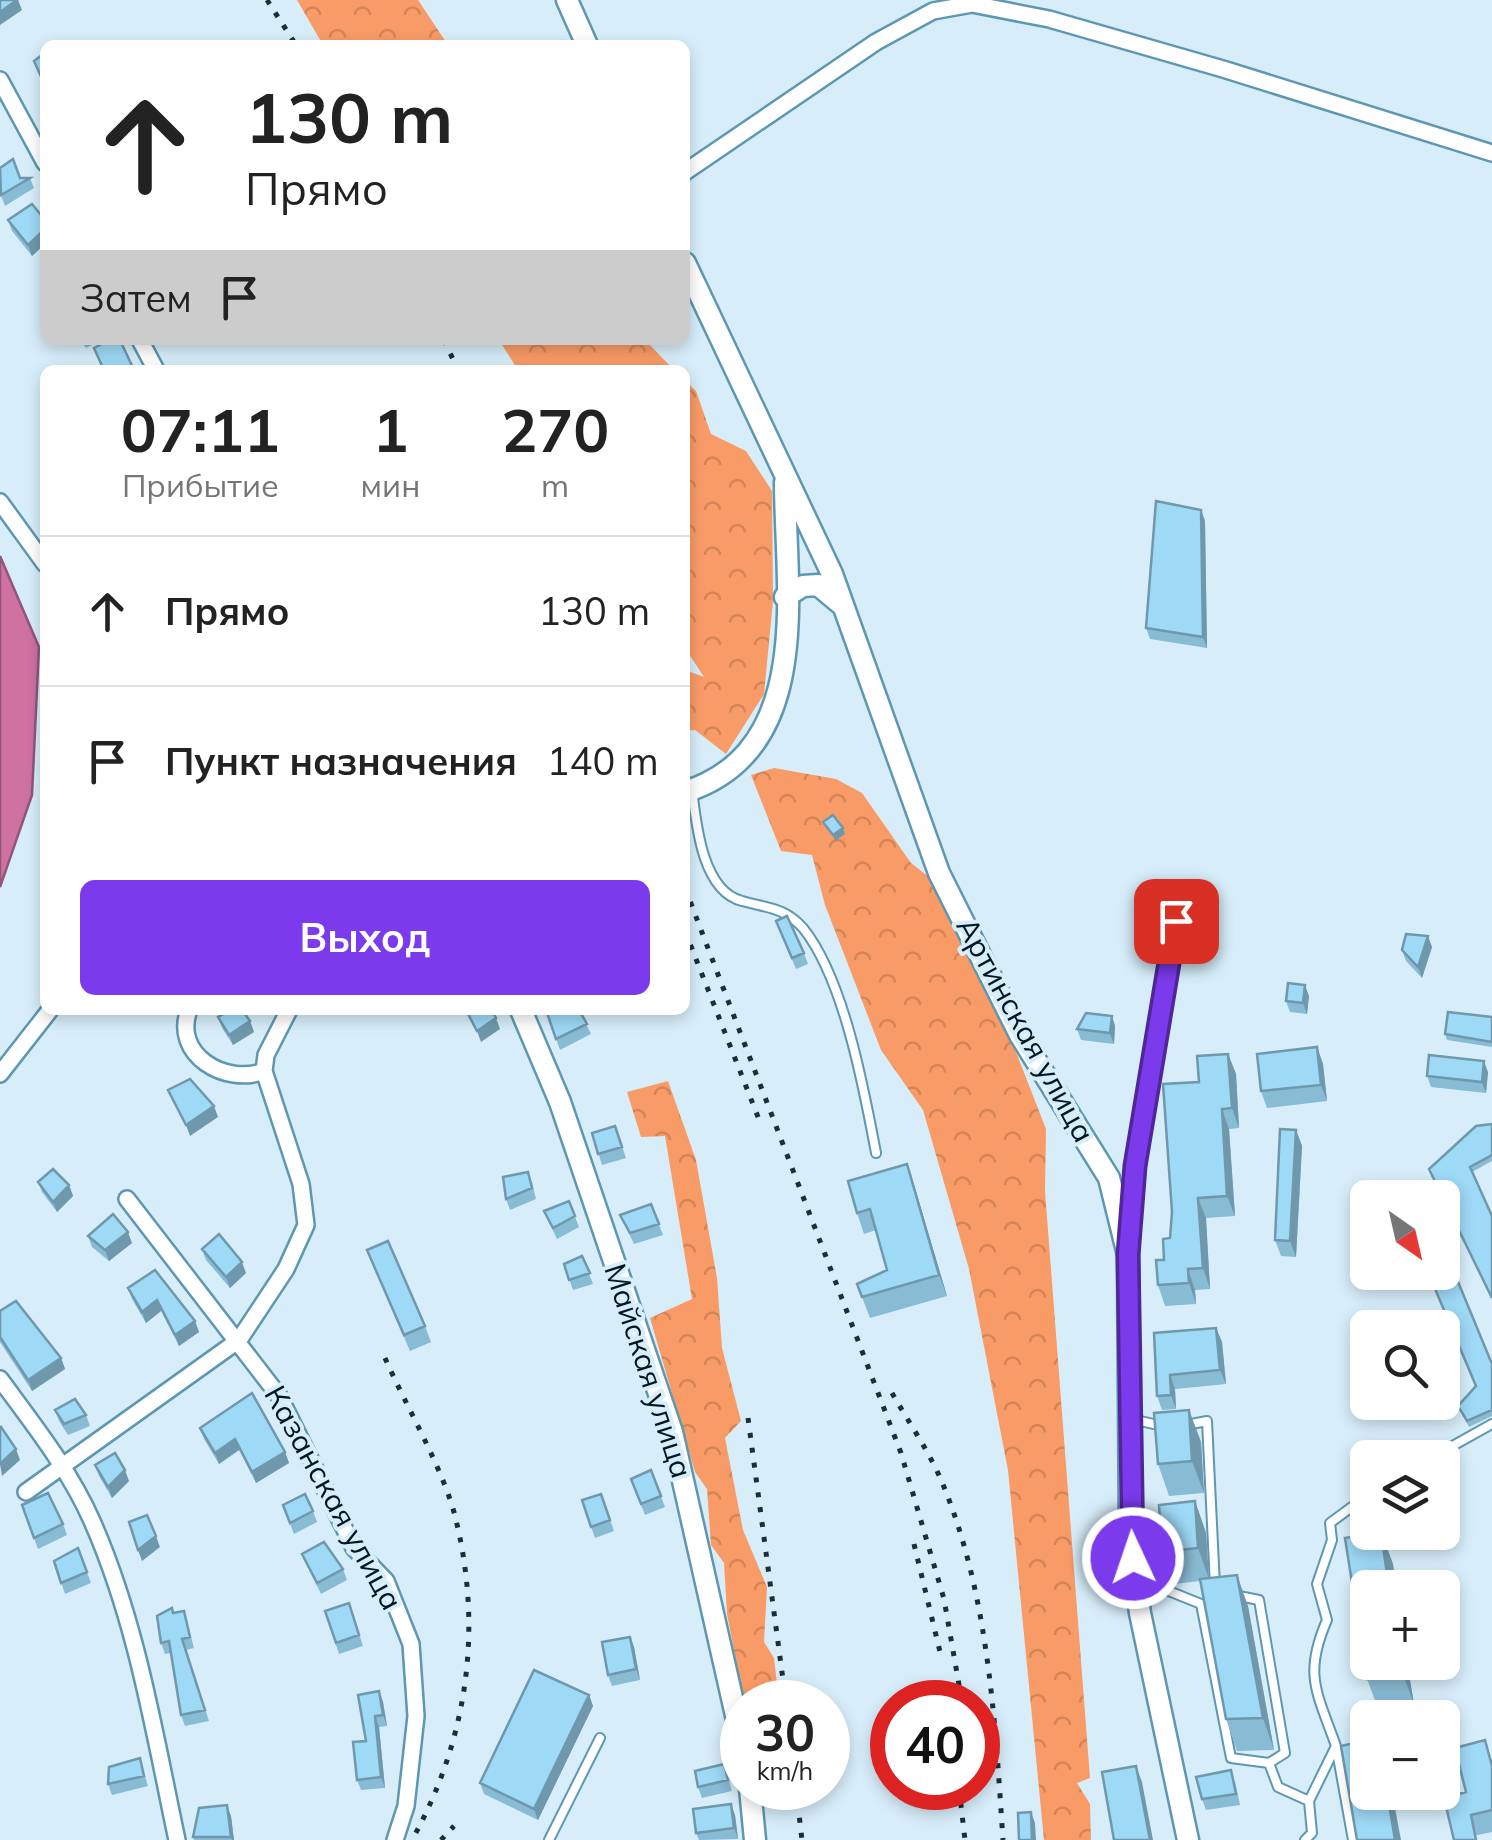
<!DOCTYPE html>
<html lang="ru">
<head>
<meta charset="utf-8">
<style>
  :root { --surface:#fff; --page:#f6f6f6; --text:#222; --muted:#767676; --line:#e0e0e0; --accent:#7c3aed }
  body { margin:0; font-family:Mulish,sans-serif; background:var(--page); color:var(--text); height:100vh; display:flex; flex-direction:column; font-size:38px; white-space:nowrap }
  * { box-sizing:border-box; margin:0 }
  p { font-size:32px; color:var(--muted) }
  .icon { flex:none; width:55px; height:55px; fill:none; stroke:currentColor; stroke-width:2; stroke-linecap:round; stroke-linejoin:round }
  .map { position:relative; flex:1; overflow:hidden }
  .details { position:absolute; left:40px; top:365px; width:650px; height:650px; display:flex; flex-direction:column; background:var(--surface); border-radius:15px; box-shadow:0 5px 15px #0003 }
  .details>* { flex:none }
  .banner { position:absolute; left:40px; top:40px; width:650px; height:305px; border-radius:15px; box-shadow:0 5px 15px #0003; background:#fff; color:var(--text); overflow:hidden }
  .needle { width:65px; rotate:146deg }
  .fabs { position:absolute; left:1350px; top:1180px; display:grid; gap:20px }
  .fabs a { display:grid; place-items:center; width:110px; height:110px; border-radius:15px; background:var(--surface); box-shadow:0 5px 15px #0003; font-size:50px }
  .speed { position:absolute; left:720px; top:1680px; display:flex; gap:20px; font-size:50px; font-weight:700; text-align:center }
  .speed>* { display:grid; place-content:center; width:130px; height:130px; border-radius:50%; background:var(--surface); box-shadow:0 5px 15px #0003; line-height:1 }
  .speed small { font-size:25px; font-weight:400 }
  .speed .limit { border:15px solid #d22; background:#fff; color:#111 }
  .pin { position:absolute; display:grid; place-items:center; width:85px; height:85px; color:#fff; margin:-42px; border-radius:20px; box-shadow:0 5px 15px #0006 }
  .me { position:absolute; width:110px; margin:-55px; rotate:357deg; stroke-linejoin:round; filter:drop-shadow(0 0 8px #0008) }
  .turn { display:flex; align-items:center; gap:35px; height:210px; padding:0 40px; font-size:45px }
  .turn .icon { width:130px; height:130px; stroke-width:2.5 }
  .turn b { display:block; font-size:70px; line-height:85px }
  .then { display:flex; align-items:center; height:95px; padding:0 40px; background:#0003; gap:20px; font-size:38px }
  .eta { display:flex; justify-content:space-evenly; align-items:center; height:170px; text-align:center }
  .eta b { font-size:60px; font-weight:700; line-height:70px }
  .cta { display:flex; gap:20px; margin-top:auto; padding:20px 40px }
  .cta a { flex:1; height:115px; border-radius:15px; background:var(--accent); color:#fff; font-size:40px; font-weight:700; line-height:115px; text-align:center }
  ul { padding:0; list-style:none }
  li { display:flex; align-items:center; gap:30px; height:150px; padding:0 40px; border-top:2px solid var(--line) }
  li div { flex:1 }
  li b { display:block; font-size:38px }
  li em { font-style:normal }
  .map>svg:first-child { display:block }
  .forest { fill:url(#forest-crowns) }
  .water { fill:#cf71a1; stroke:#91567b; stroke-width:2.5 }
  .lines { fill:none; stroke-linecap:round; stroke-linejoin:round }
  .service-casing { stroke:#5d97b2; stroke-width:12 }
  .minor-casing { stroke:#5d97b2; stroke-width:20 }
  .tertiary-casing { stroke:#5d97b2; stroke-width:25 }
  .service { stroke:#fff; stroke-width:8 }
  .minor { stroke:#fff; stroke-width:15 }
  .tertiary { stroke:#fff; stroke-width:20 }
  .rail { stroke:#19303a; stroke-width:5; stroke-dasharray:5 10; stroke-linecap:butt }
  .wall { fill:#88bbd4 }
  .shaded-wall { fill:#6f98ac }
  .building { fill:#9ed9f6; stroke:#6f98ac; stroke-width:2.5 }
  .route-casing { stroke:#51269a; stroke-width:25 }
  .route { stroke:#7c3aed; stroke-width:18 }
  .labels { text-anchor:middle; stroke-width:8; stroke-linejoin:round; paint-order:stroke }
  .street-label { font-size:30px; fill:#011721; stroke:#d7eefa }
</style>
</head>
<body>
<div class="map">
<svg width="1492" height="1840" viewBox="0 0 1492 1840">
  <defs>
    <pattern id="forest-crowns" width="20" height="18" patternUnits="userSpaceOnUse" patternTransform="scale(2.5)"><rect width="20" height="18" fill="#f99b66"/><path d="M2 6a3 3 0 1 1 6 0M12 15a3 3 0 1 1 6 0" fill="none" stroke="#d48558"/></pattern>
  </defs>
  <rect width="100%" height="100%" fill="#d7eefa"/>
  <path class="forest" d="M297 0H418L448 45H323Z
    M499 340H645L674 370H518Z
    M685 380 696 391 711 434 746 451 772 491 773 601 764 694 726 754 695 730 685 731V670L704 677 685 648Z
    M774 768 836 779 862 793 911 863 939 885 1000 1011 1046 1129 1045 1191 1090 1778 1077 1783 1090 1804 1091 1840H1044L1008 1470 969 1269 923 1110 881 1050 825 905 812 855 781 851 751 775Z
    M668 1081 696 1160 717 1278 722 1348 741 1421 725 1438 743 1530 767 1587 764 1642 774 1658 779 1702H744L727 1614 724 1563 711 1545 707 1489 695 1472 650 1318 692 1299 665 1136 641 1137 627 1092Z"/>
  <path class="water" d="M0 556 39 647 32 795 0 887Z"/>
  <g class="lines">
    <defs>
      <path id="service" d="M692 789C696 823 702 891 742 901 767 908 784 907 803 928 844 979 864 1089 876 1153
        M1130 1230 1135 1166 1176 921
        M1132 1419 1162 1426
        M1186 1425 1207 1421 1215 1586
        M1431 1458 1492 1424
        M1139 1579 1201 1604 1231 1758 1269 1763 1278 1787 1309 1801
        M1234 1595 1259 1600 1285 1753 1269 1763
        M1336 1746 1353 1840
        M549 1840 600 1738
        M1305 1840 1312 1833 1309 1801 1336 1746C1317 1692 1303 1675 1327 1620L1317 1584 1332 1540 1330 1523 1368 1495"/>
      <path id="minor" d="M0 80 45 163
        M685 172 876 42 933 11 972 4 1049 19 1223 69 1492 153
        M140 340 156 370
        M0 502 45 564
        M189 1010C172 1055 226 1086 264 1071
        M0 1074 50 1010
        M127 1199 279 1396 354 1548 386 1581 411 1644 416 1716 406 1806 395 1840
        M0 1379C33 1424 69 1469 92 1521 137 1623 154 1732 177 1840
        M26 1492 239 1340 286 1269 306 1225 301 1184 264 1071 266 1055 289 1010"/>
      <path id="tertiary" d="M567 0 587 45
        M685 263 832 574 939 873 1020 1035 1109 1178 1128 1255 1130 1537 1140 1613 1188 1840
        M785 597 803 586 818 585 842 605
        M685 792C816 750 785 589 785 482
        M521 1010 560 1102 672 1432 742 1742
        M750 1788 755 1840"/>
    </defs>
    <use href="#service" class="service-casing"/>
    <use href="#minor" class="minor-casing"/>
    <use href="#tertiary" class="tertiary-casing"/>
    <use href="#service" class="service"/>
    <use href="#minor" class="minor"/>
    <use href="#tertiary" class="tertiary"/>
    <path class="rail" d="M267 0 296 45
      M444 340 458 370
      M685 888 901 1453 944 1599 962 1702
      M685 931 760 1122
      M385 1358C406 1406 445 1472 456 1520 483 1631 467 1741 412 1840
      M892 1393C909 1423 931 1454 944 1487 989 1598 995 1722 1003 1840
      M748 1418 786 1702
      M914 1544 941 1656
      M796 1788 802 1840
      M959 1788 965 1840
      M441 1840 454 1826"/>
  </g>
  <path class="wall" d="M20 178H30L34 188 5 206 0 193Z
    M8 220H45V244L32 256 12 231Z
    M80 340H102L86 348Z
    M1201 510 1205 521 1207 648 1150 639 1146 628Z
    M776 921 804 953 808 964 796 969Z
    M1432 947 1422 978 1406 961 1402 950Z
    M1309 996 1307 1014 1290 1012 1286 1001Z
    M540 1010H579L591 1034 560 1050 546 1011 542 1013Z
    M1112 1016 1115 1026 1114 1044 1081 1040 1077 1029Z
    M218 1017 250 1021 254 1032 233 1045 222 1028Z
    M1492 1017V1047L1447 1040 1445 1034Z
    M1317 1047 1323 1064 1327 1101 1267 1108 1261 1091Z
    M1228 1054 1236 1074 1239 1128 1229 1129 1235 1216 1206 1218 1210 1289 1195 1290 1196 1304 1165 1306 1158 1285 1170 1238 1199 1082Z
    M1488 1072 1486 1093 1431 1087 1427 1076Z
    M1492 1124V1161L1472 1172 1431 1174Z
    M615 1126 626 1158 602 1165 592 1133Z
    M1296 1130 1302 1146 1296 1257 1281 1256 1275 1240Z
    M38 1182 69 1185 73 1196 57 1212 42 1192Z
    M532 1182 536 1199 510 1210 506 1199Z
    M914 1185 947 1296 870 1318 857 1284 887 1270 876 1230 864 1234 857 1213Z
    M569 1201 579 1227 557 1239 544 1211Z
    M651 1204 663 1235 634 1244 620 1215Z
    M88 1236 132 1243 109 1261 92 1247Z
    M202 1249 246 1273 230 1288 206 1260Z
    M367 1250 425 1326 431 1342 410 1351Z
    M582 1256 593 1284 573 1290 564 1264Z
    M128 1288 195 1321 199 1332 179 1346 161 1311 146 1323 132 1299Z
    M0 1311 61 1358 65 1369 32 1391 0 1342Z
    M1216 1328 1222 1342 1226 1384 1175 1389 1176 1409 1162 1410 1157 1396 1154 1333Z
    M1492 1364V1416L1469 1427 1458 1406Z
    M55 1410 86 1415 90 1426 68 1435 59 1421Z
    M1189 1410 1201 1442 1204 1493 1169 1496 1158 1464Z
    M200 1428 285 1452 289 1463 256 1483 239 1450 219 1464 204 1439Z
    M95 1465 129 1481 112 1498 99 1476Z
    M651 1470 665 1507 645 1515 631 1479Z
    M601 1494 614 1531 595 1538 582 1500Z
    M1195 1501 1206 1533 1209 1578 1248 1606 1274 1750 1237 1751 1226 1719 1200 1581 1174 1584 1162 1552Z
    M22 1505 63 1524 67 1535 38 1549Z
    M283 1505 313 1511 317 1522 294 1534Z
    M1381 1532 1393 1564 1396 1588H1368V1662H1407L1414 1704 1379 1711 1367 1679 1345 1538Z
    M78 1548 91 1583 65 1594 54 1561Z
    M302 1554 343 1569 347 1580 321 1594Z
    M349 1603 363 1646 339 1654 325 1611Z
    M184 1611 194 1648 186 1650 209 1721 185 1726 181 1715 171 1653 165 1654 161 1643 173 1613Z
    M630 1637 634 1647 640 1680 612 1686 608 1675Z
    M379 1691 383 1702 387 1726 379 1727 385 1788 361 1790 357 1780Z
    M589 1695 593 1706 538 1820 484 1794 480 1783Z
    M1492 1758V1832L1454 1840 1466 1792Z
    M724 1764 732 1791 702 1798 698 1787Z
    M143 1769 148 1786 112 1795 108 1784Z
    M1235 1781 1240 1805 1206 1810 1202 1799Z
    M735 1815 738 1839 699 1840 696 1833Z
    M231 1816 234 1840H194L193 1837Z"/>
  <path class="shaded-wall" d="M18 0 22 10 0 25V12Z
    M45 229V244L32 256 28 245Z
    M1201 510 1205 521 1207 648 1203 637Z
    M843 828 845 834 835 841 833 835Z
    M1428 936 1432 947 1422 978 1418 967Z
    M1305 985 1309 996 1307 1014 1303 1003Z
    M1112 1016 1115 1026 1114 1044 1110 1033Z
    M496 1018 500 1029 481 1042 477 1031Z
    M250 1021 254 1032 233 1045 229 1035Z
    M1317 1047 1323 1064 1327 1101 1321 1085Z
    M1228 1054 1236 1074 1239 1128 1232 1108Z
    M1484 1061 1488 1072 1486 1093 1482 1082Z
    M214 1106 218 1117 190 1136 186 1125Z
    M1222 1109 1229 1129 1235 1216 1227 1196Z
    M1296 1130 1302 1146 1296 1257 1290 1241Z
    M907 1164 914 1185 947 1296 939 1275Z
    M69 1185 73 1196 57 1212 53 1202Z
    M1198 1198 1206 1218 1210 1289 1203 1268Z
    M128 1232 132 1243 109 1261 105 1250Z
    M242 1262 246 1273 230 1288 226 1277Z
    M1188 1269 1195 1290 1196 1304 1189 1283Z
    M157 1300 161 1311 146 1323 142 1312Z
    M195 1321 199 1332 179 1346 175 1335Z
    M1216 1328 1222 1342 1226 1384 1220 1370Z
    M61 1358 65 1369 32 1391 28 1380Z
    M1170 1375 1175 1389 1176 1409 1171 1395Z
    M1189 1410 1201 1442 1204 1493 1192 1461Z
    M235 1439 239 1450 219 1464 215 1453Z
    M16 1449 20 1460 2 1476 0 1464Z
    M285 1452 289 1463 256 1483 252 1472Z
    M125 1470 129 1481 112 1498 108 1487Z
    M1195 1501 1206 1533 1209 1579 1198 1548Z
    M1381 1532 1393 1564 1396 1588H1389Z
    M156 1536 160 1547 142 1561 138 1550Z
    M1237 1575 1248 1606 1274 1750 1263 1718Z
    M630 1637 634 1647 640 1680 636 1669Z
    M1401 1662H1407L1414 1704 1402 1672Z
    M379 1691 383 1702 387 1726 383 1715Z
    M589 1695 593 1706 538 1820 534 1809Z
    M375 1716 379 1727 385 1788 381 1777Z
    M1136 1766 1142 1782 1153 1840H1150Z
    M1387 1792H1392L1401 1840H1395Z
    M731 1804 735 1815 738 1839 734 1828Z
    M227 1805 231 1816 234 1840H232L231 1837Z
    M1031 1812 1035 1823 1036 1840H1032Z"/>
  <path class="building" d="M0 0H17L0 12Z
    M45 53V82L44 83 34 61Z
    M13 159 20 178H30L1 195 0 168Z
    M32 204 45 220V229L28 245 8 220Z
    M110 340H120L134 370H104L94 348Z
    M1156 501 1201 510 1203 637 1146 628Z
    M833 815 843 828 833 835 823 822Z
    M787 916 804 953 792 958 776 921Z
    M1406 934 1428 936 1418 967 1402 950Z
    M1288 983 1305 985 1303 1003 1286 1001Z
    M230 1010H242L250 1021 229 1035 218 1017Z
    M474 1010H492L496 1018 477 1031 468 1014Z
    M546 1010H579L587 1024 556 1039Z
    M1448 1012 1492 1017V1042L1445 1034Z
    M1086 1013 1112 1016 1110 1033 1077 1029Z
    M1317 1047 1321 1085 1261 1091 1257 1054Z
    M1228 1054 1232 1108 1222 1109 1227 1196 1198 1198 1203 1268 1188 1269 1189 1283 1158 1285 1156 1260H1164L1163 1239 1170 1238 1172 1212 1163 1084 1199 1082 1197 1056Z
    M1429 1055 1484 1061 1482 1082 1427 1076Z
    M190 1079 214 1106 186 1125 168 1090Z
    M1492 1124V1155L1470 1167 1492 1216V1298L1429 1169 1476 1126Z
    M615 1126 622 1147 598 1154 592 1133Z
    M1280 1129 1296 1130 1290 1241 1275 1240Z
    M907 1164 939 1275 862 1297 857 1284 887 1270 870 1209 857 1213 848 1181Z
    M53 1169 69 1185 53 1202 38 1182Z
    M528 1172 532 1188 506 1199 503 1177Z
    M569 1201 575 1216 553 1228 544 1211Z
    M651 1204 659 1224 630 1233 620 1215Z
    M113 1214 128 1232 105 1250 88 1236Z
    M219 1234 242 1262 226 1277 202 1249Z
    M388 1241 425 1326 404 1335 367 1250Z
    M1442 1243 1492 1364V1410L1467 1421 1458 1406 1476 1386 1428 1272H1442Z
    M582 1256 590 1273 569 1280 564 1264Z
    M155 1270 195 1321 175 1335 157 1300 142 1312 128 1288Z
    M16 1301 61 1358 28 1380 0 1337V1311Z
    M1216 1328 1220 1370 1170 1375 1171 1395 1157 1396 1154 1333Z
    M252 1393 285 1452 252 1472 235 1439 215 1453 200 1428Z
    M75 1399 86 1415 64 1424 55 1410Z
    M1189 1410 1192 1461 1158 1464 1154 1413Z
    M1 1427 16 1449 0 1464V1428Z
    M115 1453 125 1470 108 1487 95 1465Z
    M651 1470 661 1496 641 1504 631 1479Z
    M48 1493 63 1524 34 1538 22 1505Z
    M305 1494 313 1511 290 1523 283 1505Z
    M601 1494 610 1520 591 1527 582 1500Z
    M1195 1501 1198 1548 1162 1552 1159 1505Z
    M147 1515 156 1536 138 1550 129 1522Z
    M1381 1532 1389 1588H1368V1662H1401L1402 1672 1367 1679 1345 1538Z
    M324 1542 343 1569 317 1583 302 1554Z
    M78 1548 87 1572 61 1583 54 1561Z
    M1237 1575 1263 1718 1226 1719 1200 1579Z
    M349 1603 359 1635 336 1643 325 1611Z
    M172 1608 173 1613 184 1611 190 1637 182 1639 205 1710 181 1715 169 1641 161 1643 157 1616Z
    M630 1637 636 1669 608 1675 602 1642Z
    M534 1670 589 1695 534 1809 480 1783Z
    M379 1691 383 1715 375 1716 381 1777 357 1780 353 1742 366 1741 358 1695Z
    M1368 1740V1792H1387L1395 1840H1357L1341 1746Z
    M1485 1740 1492 1766V1810L1471 1815 1476 1840H1454L1444 1798 1466 1792 1455 1748Z
    M140 1758 144 1776 108 1784 109 1767Z
    M724 1764 728 1780 698 1787 695 1771Z
    M1136 1766 1150 1840H1114L1102 1772Z
    M1231 1770 1236 1794 1202 1799 1196 1777Z
    M731 1804 734 1828 696 1833 693 1809Z
    M227 1805 231 1837H193L199 1808Z
    M1031 1812 1032 1840H1019L1018 1813Z"/>
  <g class="lines">
    <defs>
      <path id="route" d="M1133 1558 1128 1255 1135 1166 1176 921"/>
    </defs>
    <use href="#route" class="route-casing"/>
    <use href="#route" class="route"/>
  </g>
  <g class="labels">
    <g class="street-label">
      <text transform="translate(1025 1030) rotate(61)" y="10">Артинская улица</text>
      <text transform="translate(648 1371) rotate(72)" y="10">Майская улица</text>
      <text transform="translate(333 1498) rotate(61)" y="10">Казанская улица</text>
    </g>
  </g>
</svg>
<div class="fabs">
<a><svg class="needle" viewBox="-14 -14 28 28"><path d="M0-13l5 13h-10z" fill="#e53935"/><path d="M0 13l5-13h-10z" fill="#767676"/></svg></a>
<a><svg class="icon" aria-label="search" viewBox="0 0 24 24"><circle cx="10" cy="10" r="6"/><path d="M15 15l6 6"/></svg></a>
<a><svg class="icon" aria-label="layers" viewBox="0 0 24 24"><path d="M12 4l9 5-9 5-9-5zM3 14l9 5 9-5"/></svg></a>
<a>+</a>
<a>−</a>
</div>
<div class="speed"><div>30<small>km/h</small></div><div class="limit">40</div></div>
<div class="pin" style="left:1176px;top:921px;background:#d93025"><svg class="icon" aria-label="arrive" viewBox="0 0 24 24"><path d="M6 21V4h12l-3 4 3 4H6"/></svg></div>
<svg class="me" style="left:1133px;top:1558px" viewBox="-20 -20 40 40"><circle r="17" fill="#7c3aed" stroke="#fff" stroke-width="3"/><path d="M0-11L8 9 0 5-8 9z" fill="#fff"/></svg>
<div class="banner">
<div class="turn"><svg class="icon" aria-label="ahead" viewBox="0 0 24 24"><path d="M12 20V5M6 11l6-6 6 6"/></svg><div><b>130 m</b>Прямо</div></div>
<div class="then">Затем<svg class="icon" aria-label="arrive" viewBox="0 0 24 24"><path d="M6 21V4h12l-3 4 3 4H6"/></svg></div>
</div>
<section class="details">
<div class="eta">
<div><b>07:11</b><p>Прибытие</p></div>
<div><b>1</b><p>мин</p></div>
<div><b>270</b><p>m</p></div>
</div>
<ul>
<li><svg class="icon" aria-label="ahead" viewBox="0 0 24 24"><path d="M12 20V5M6 11l6-6 6 6"/></svg><div><b>Прямо</b></div><em>130 m</em></li>
<li><svg class="icon" aria-label="arrive" viewBox="0 0 24 24"><path d="M6 21V4h12l-3 4 3 4H6"/></svg><div><b>Пункт назначения</b></div><em>140 m</em></li>
</ul>
<div class="cta"><a>Выход</a></div>
</section>
</div>
</body>
</html>
